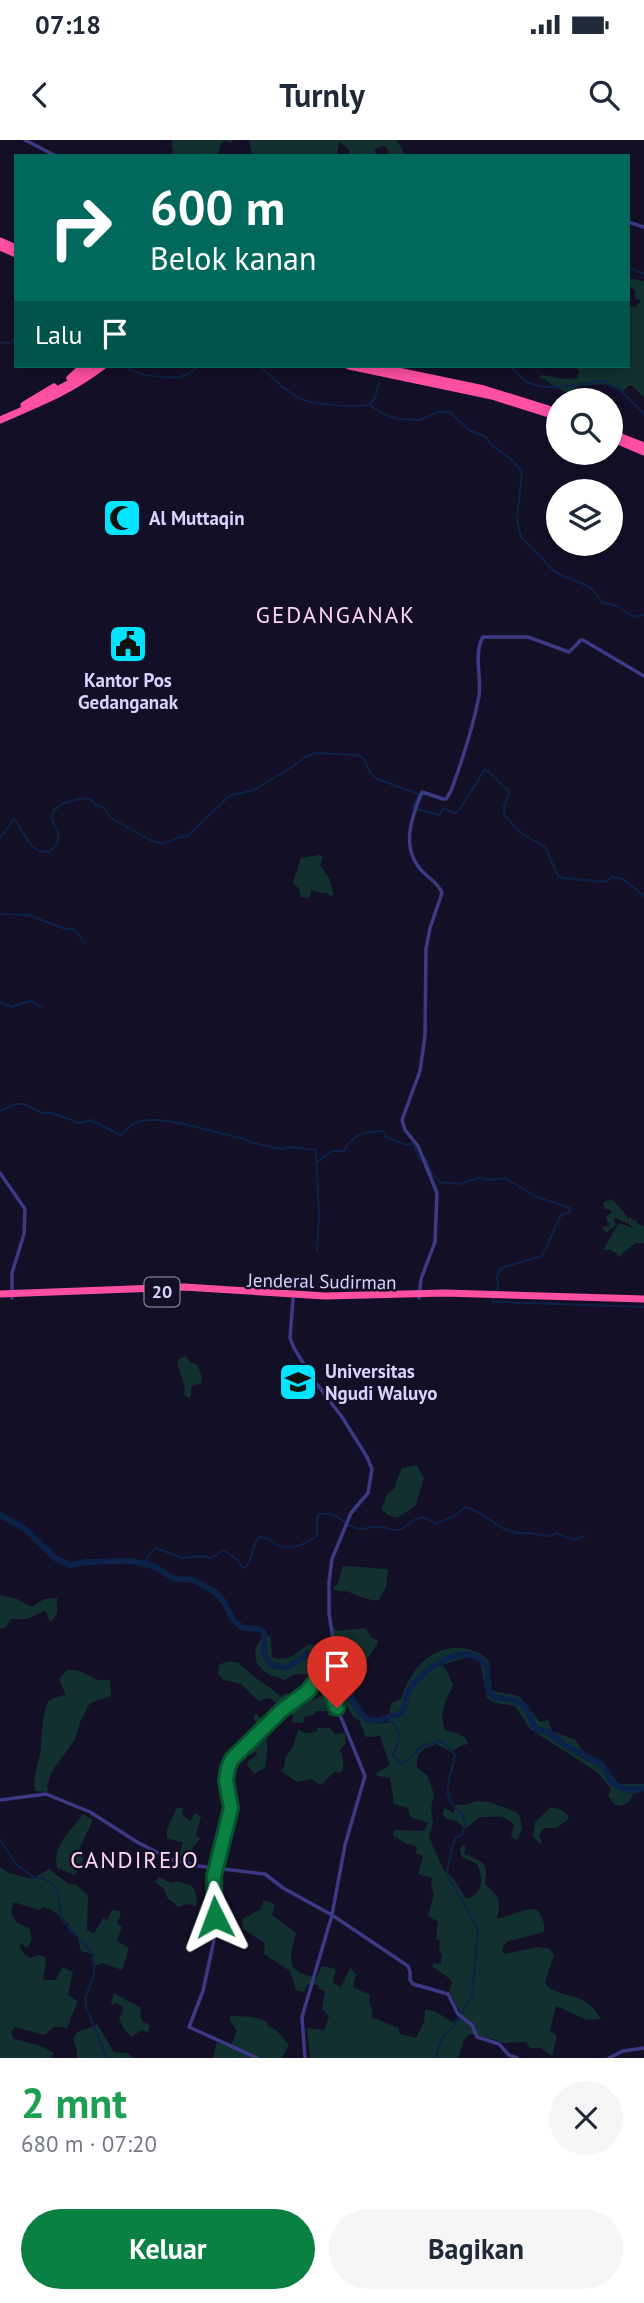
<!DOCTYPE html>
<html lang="id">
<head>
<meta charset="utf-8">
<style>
  :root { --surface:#fff; --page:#f6f6f7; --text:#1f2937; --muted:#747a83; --accent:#0b8043 }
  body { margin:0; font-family:"PT Sans",sans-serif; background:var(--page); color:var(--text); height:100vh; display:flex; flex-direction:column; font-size:26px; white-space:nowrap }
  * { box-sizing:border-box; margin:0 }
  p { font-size:23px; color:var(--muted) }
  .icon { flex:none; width:38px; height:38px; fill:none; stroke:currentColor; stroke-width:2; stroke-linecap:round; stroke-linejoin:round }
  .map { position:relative; height:1918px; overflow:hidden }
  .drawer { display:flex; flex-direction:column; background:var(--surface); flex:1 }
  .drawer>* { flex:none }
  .banner { position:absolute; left:14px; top:14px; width:616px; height:214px; border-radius:0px; box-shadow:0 4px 10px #0003; background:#00695c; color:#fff; overflow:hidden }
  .buttons { position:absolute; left:546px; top:248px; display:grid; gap:14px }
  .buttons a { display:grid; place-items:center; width:77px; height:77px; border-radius:50%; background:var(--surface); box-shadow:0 4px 10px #0003; font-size:35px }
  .pin { position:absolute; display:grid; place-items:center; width:60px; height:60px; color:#fff; margin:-72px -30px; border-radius:50% 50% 50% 0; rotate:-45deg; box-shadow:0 0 7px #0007 }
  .pin .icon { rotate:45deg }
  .me { position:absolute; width:77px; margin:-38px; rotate:357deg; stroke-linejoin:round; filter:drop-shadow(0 0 5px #0008) }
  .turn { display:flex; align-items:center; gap:24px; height:147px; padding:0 21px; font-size:32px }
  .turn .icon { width:91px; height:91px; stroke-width:2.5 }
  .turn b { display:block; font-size:49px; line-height:60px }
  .then { display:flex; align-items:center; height:66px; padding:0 21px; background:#0003; gap:14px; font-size:26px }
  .round { display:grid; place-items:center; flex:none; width:74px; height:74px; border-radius:37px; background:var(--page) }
  .overview { display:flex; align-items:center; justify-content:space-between; height:119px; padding:0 21px }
  h1 { font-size:42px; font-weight:700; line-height:52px; color:#1e9e55 }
  .action { display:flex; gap:14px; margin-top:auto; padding:14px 21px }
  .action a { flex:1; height:80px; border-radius:42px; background:var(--accent); color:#fff; font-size:28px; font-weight:700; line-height:80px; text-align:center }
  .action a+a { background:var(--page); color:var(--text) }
  .status { display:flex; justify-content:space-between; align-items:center; height:49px; padding:0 35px; background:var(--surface); direction:ltr }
  .status svg { height:19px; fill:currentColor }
  header { display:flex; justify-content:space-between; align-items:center; height:91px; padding:0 21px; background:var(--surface); font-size:32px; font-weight:700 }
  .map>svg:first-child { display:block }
  .green { fill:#12302f }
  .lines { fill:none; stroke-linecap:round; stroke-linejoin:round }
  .stream { stroke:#0c2248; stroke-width:2 }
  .river { stroke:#0c2248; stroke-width:6 }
  .minor { stroke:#3d3a85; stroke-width:3.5 }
  .highway { stroke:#ff4fa3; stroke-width:7 }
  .route-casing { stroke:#07532c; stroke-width:18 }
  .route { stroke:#0b8043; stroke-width:12 }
  .labels { text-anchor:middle; stroke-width:5; stroke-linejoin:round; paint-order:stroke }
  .shield { fill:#130f26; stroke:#9e99be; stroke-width:2 }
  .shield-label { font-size:18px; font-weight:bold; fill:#d9d4ff }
  .poi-label { font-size:19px; font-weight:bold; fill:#d9d4ff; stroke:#130f26; text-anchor:start }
  .street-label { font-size:19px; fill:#d9d4ff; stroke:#130f26 }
  .quarter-label { font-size:23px; letter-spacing:2px; fill:#ffd6f0; stroke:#130f26 }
</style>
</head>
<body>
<div class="status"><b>07:18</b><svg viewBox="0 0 49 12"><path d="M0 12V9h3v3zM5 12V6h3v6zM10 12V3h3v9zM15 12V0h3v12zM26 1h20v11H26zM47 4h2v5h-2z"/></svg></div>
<header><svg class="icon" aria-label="back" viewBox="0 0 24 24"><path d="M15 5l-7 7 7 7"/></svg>Turnly<svg class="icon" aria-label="search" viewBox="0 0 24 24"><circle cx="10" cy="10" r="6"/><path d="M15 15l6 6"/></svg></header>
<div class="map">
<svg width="644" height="1918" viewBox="0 0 644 1918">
  <rect width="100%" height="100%" fill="#130f26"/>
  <path class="green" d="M172 0H233L232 3 225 1 221 4 217 16H208L206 14 200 16H173Z
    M249 0H397L404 13 401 16H390L386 7 382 6 375 9 376 16H350L348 9 339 2 337 16 305 14 301 16H252Z
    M628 138 644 141V257L632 246 629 245 623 252 606 244 578 246 571 251 575 255 573 257 545 240 539 238 542 235 565 239 577 238 579 232 576 226H628V166L636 167 641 161 635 158V151L628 144Z
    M319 715 323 717 320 725 329 738 334 755 330 756 326 752 322 753 312 750 309 758 301 757 299 749 293 743 301 718Z
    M612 1059 627 1076V1081L629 1077 634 1081 636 1078 637 1083 644 1087V1103H636L618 1117 617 1114 611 1110H603L619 1083 635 1089 627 1083 615 1078 614 1081 616 1085 606 1093 602 1088 607 1086 610 1088 608 1085 611 1082 608 1083 606 1077 612 1072 609 1069 605 1070 603 1063Z
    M186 1216 190 1222 197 1225 202 1236 201 1244 194 1245 191 1248V1256L189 1258 184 1255C187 1239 176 1232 178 1219Z
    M417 1325 424 1339 415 1366 397 1378 388 1375 381 1369 387 1354 393 1350 402 1328Z
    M343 1426 388 1429 386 1447 379 1460C367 1461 360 1456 349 1452 342 1450 339 1453 332 1448L337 1445Z
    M0 1455 17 1459 32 1467 44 1459 57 1458V1473L52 1481 49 1480 46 1472 44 1471 26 1479H11L6 1487 0 1489Z
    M333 1486 337 1491 365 1488 372 1498 377 1500 378 1503C370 1514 366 1522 360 1533L344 1538 332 1517Z
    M266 1496H269L271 1498 272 1517C289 1523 296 1513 309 1504L317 1507 323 1514 320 1521 336 1535 349 1561 364 1579 373 1583H388L391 1563 401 1559C410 1531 429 1506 460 1508 472 1509 481 1512 489 1522L492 1551 515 1555 520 1557 540 1582 548 1580 552 1591 576 1600 582 1610 600 1621 619 1644H644V1651L633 1654 629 1662 620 1666 614 1664 608 1655 611 1649 597 1632 530 1589 515 1566 496 1563 487 1558 480 1523 477 1518 468 1517 442 1525 447 1531 453 1545C446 1562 438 1571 445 1590L457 1593 466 1598 468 1604 460 1606 451 1612 436 1604C423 1608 415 1613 417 1628L427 1635 434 1654 431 1669 433 1684 429 1695 432 1704 444 1730 453 1738 466 1759C483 1755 484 1738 477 1724L462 1717 460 1709 464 1704 466 1706 464 1714C482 1720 489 1723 485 1743 498 1760 502 1755 497 1779L529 1769 538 1770 544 1783V1792L506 1802 502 1811 505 1814 538 1807 550 1809 554 1816 545 1842 548 1847C571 1861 585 1851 601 1879L587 1880 556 1866 550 1891 557 1896 552 1916 540 1908H530L526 1902 504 1903 478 1895 469 1894 463 1902 458 1918H310L307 1888 324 1890 329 1876 322 1870 325 1851 319 1849 318 1845 308 1844 304 1852 296 1850 290 1831 264 1814 265 1803 243 1789 242 1779 261 1769 263 1760 275 1764 272 1775 296 1793 291 1814 292 1826 300 1833 316 1838 322 1826 336 1829 333 1843 341 1847 350 1828 356 1834 353 1847 370 1855 369 1863 372 1868V1877L398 1888 400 1894 416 1898 424 1882 425 1869 436 1872 454 1883 460 1872 449 1852 452 1842 450 1839 432 1826 434 1823 441 1824 442 1814 439 1811 440 1800 436 1799 438 1782 428 1776 434 1754 431 1747 432 1738 418 1734 423 1716 416 1713 417 1707 403 1702 393 1695 394 1690 424 1691 428 1683 410 1677 408 1668 394 1664 390 1638 378 1636 376 1633 390 1625 380 1596 366 1597 359 1580 354 1578 341 1556 331 1559 336 1575 329 1576 327 1571H315L314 1575 305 1576 303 1583 292 1582 293 1576 270 1558 258 1561 241 1544 224 1540 218 1534 219 1525C238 1516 240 1525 253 1536 262 1543 272 1548 280 1556L288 1553 302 1559 307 1556 313 1560 329 1552 325 1540C309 1536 298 1529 285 1540 280 1538 273 1536 268 1534 252 1526 251 1504 266 1496Z
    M67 1530H77L98 1540H110L111 1556 90 1563 81 1580 74 1601 52 1631 47 1645 48 1652 35 1651C32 1635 39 1624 41 1608 42 1593 42 1578 47 1564 49 1558 60 1556 66 1555L59 1539Z
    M256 1573 264 1582 261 1587C271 1602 267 1611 265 1628L254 1634 247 1625 249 1620 257 1615 256 1612 250 1615 247 1609 251 1604 248 1597 260 1587 253 1578Z
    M317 1588H331L334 1594 345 1593 346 1603 340 1610C344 1618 345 1625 341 1633L334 1632 321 1645 311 1639 297 1642 281 1631 285 1625V1618L293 1607 298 1590 308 1593 316 1592Z
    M477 1661 489 1662 516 1672 520 1676 522 1688 518 1699 515 1700 511 1696 514 1685C504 1672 492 1678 479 1677L467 1688H464L456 1681 447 1679 442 1674 445 1668 454 1673V1665H466Z
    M177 1668H183L182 1674 190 1681 195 1673 201 1676 196 1695 200 1699 193 1707 189 1721 178 1718 183 1703 167 1698V1689Z
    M550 1668C558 1667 567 1672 569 1679L556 1688H544L539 1695 542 1703H539L533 1696 535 1682Z
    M83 1674 93 1680 78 1712 84 1718 75 1735 57 1728C52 1705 71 1691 83 1674Z
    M0 1727 9 1733 32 1739 49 1729 69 1744 77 1745 88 1756 87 1790 94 1793 103 1778 107 1780 112 1770 119 1771 121 1774 117 1783 122 1787 117 1801 129 1808 122 1830 102 1823 93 1827 92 1814 81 1811 78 1798 69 1791V1784L52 1770 44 1767 39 1770 13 1762 11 1773 16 1782 29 1788 32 1799 28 1808 21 1804 20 1807 25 1815 31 1818 39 1815 45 1817 46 1823 43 1840H56L62 1827 73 1832 68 1855 78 1861 67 1888 54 1887 44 1895 15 1887 11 1893 14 1899 41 1906 54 1913 52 1918H0Z
    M159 1737 172 1743 178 1741 192 1746 196 1754 197 1766 186 1764 178 1767 173 1762 168 1759 164 1749 155 1742Z
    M114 1853 141 1868 140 1875 143 1882 150 1885 148 1892 142 1890 131 1897 123 1888 119 1878 123 1870 122 1866 117 1863 113 1865 111 1862Z
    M230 1876C243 1876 256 1876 267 1882L268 1886 277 1891 289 1905 282 1918H213L217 1902 230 1908 237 1891 230 1881Z
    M97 1884 114 1912 128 1913 134 1918H77V1910L73 1899C78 1887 87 1891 97 1884Z"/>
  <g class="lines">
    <path class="stream" d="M628 127 644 134
      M0 202 9 203 16 199
      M125 226C134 235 166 239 179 237 188 235 193 231 199 226
      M258 226C272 235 282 249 297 257 313 266 351 267 369 265L375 258 379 242
      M511 226C516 231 521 238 527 242 549 254 582 242 605 241L621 251 644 274
      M369 265 386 275 398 279 420 280 437 272H450L469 290 484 296 493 306 512 320 522 332 517 379 521 397 556 433 583 444 591 448 602 462 617 466 634 477 644 475
      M0 698 14 679C26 692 27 713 49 712L56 706 59 695C58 690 53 684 52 679 51 663 80 657 91 659L96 665 104 668 111 678 150 700 163 704 177 698 188 696 229 656 254 650 292 627 305 617 315 613 357 615 363 618 371 634 377 639 419 654 413 668 440 675 443 668 455 673 460 669 485 629 507 649 509 654 504 666V675L521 693 545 707 558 736 563 738 605 742 612 737 623 739 644 756
      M0 774 29 775 62 788 75 790 84 802
      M0 862 11 867 30 861 42 867
      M0 971 15 964H24L42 973H52L74 981 80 983 91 980 120 995C125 992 128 987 133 984 156 971 215 994 242 998L250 1002 275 1008 284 1009 288 1007 316 1010 319 1076 317 1111
      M317 1022 332 1011H344C353 993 365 992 384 991L385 996 406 1005 413 1003 420 1020 425 1018 432 1034 440 1042 459 1044 480 1038 491 1040 505 1038 537 1057 570 1068V1072L561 1075 542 1116 501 1128 497 1136 498 1148 494 1152
      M493 1157V1162H501L644 1167
      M144 1424 151 1412 156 1408 182 1418 202 1416 211 1418 224 1410 238 1420 240 1425 245 1428C254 1419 251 1406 259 1397 269 1397 271 1402 279 1406 292 1411 307 1403 317 1396V1377L320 1374C340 1371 340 1383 355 1388 364 1391 369 1386 378 1387 385 1387 392 1390 400 1390 413 1383 418 1370 435 1384L454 1376 466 1367C485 1372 499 1391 518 1393 521 1394 525 1392 529 1393 541 1394 545 1399 557 1393L573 1400 584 1396
      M387 1578 396 1586 400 1596 393 1616 403 1624 422 1606 441 1601 455 1614C451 1641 437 1655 463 1675L465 1683 462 1695 456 1697 451 1711 447 1733 478 1789 472 1856 453 1887 443 1896 435 1918
      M0 1700 17 1725 35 1738 44 1739 53 1744 58 1753 61 1779 94 1815V1835L85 1858 86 1867 107 1918"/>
    <path class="river" d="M0 1375 24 1388 55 1418 70 1425 86 1422 132 1421 153 1426 175 1439 193 1440 215 1452 224 1462 233 1480 243 1488 259 1489 264 1492V1514L271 1525 287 1528 307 1514C344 1523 343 1554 366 1579L377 1581 403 1572C405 1563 407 1553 412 1546 426 1528 464 1501 483 1522 492 1531 485 1538 488 1548 488 1549 493 1556 494 1557 524 1561 524 1560 535 1589L549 1592 563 1604 602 1625 612 1643 627 1650 644 1648"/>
    <path class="minor" d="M25 0 56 16
      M442 16H444
      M628 82 644 87
      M0 1033 25 1069 24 1094 12 1133V1158
      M419 1158 421 1139 435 1102 437 1053 418 1006 405 990 402 980 420 931 425 896 426 809 430 788 442 753C439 744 430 739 423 732 400 709 411 678 422 652L443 659H446L451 651C462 621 473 588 479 556 482 538 473 514 483 497H528L569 512 581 500H583L644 536
      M0 1660 46 1654 90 1672 137 1702 170 1719 199 1726 265 1734 283 1748 332 1775 408 1826 410 1832V1840L413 1844 448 1854 458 1874 472 1885 477 1897 499 1904 509 1915 517 1918
      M257 1918 189 1887 203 1851 214 1800V1736L231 1668 226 1641 228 1628 232 1619 282 1570 308 1551 317 1540 330 1513 333 1499 329 1473V1442L332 1419 351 1373 368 1353 372 1329 367 1317 342 1277 313 1239 294 1208 290 1198 293 1159
      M305 1918 302 1877 332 1775 345 1705 365 1636 322 1531
      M609 1918 623 1911 644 1908"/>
    <path class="highway" d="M0 101 16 108
      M0 107 16 114
      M349 226 492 256 558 277
      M374 226 484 249 558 272
      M70 238 83 226
      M51 253 72 242 91 226
      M24 265 54 247
      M0 280C39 263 69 252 103 226
      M611 293 644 306
      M611 298 644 312
      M0 1154 184 1147 325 1156 445 1153 644 1159"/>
  </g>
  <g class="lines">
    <defs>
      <path id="route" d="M215 1777 214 1736 231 1668 226 1641 228 1628 232 1619 282 1570 308 1551 322 1531 337 1568"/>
    </defs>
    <use href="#route" class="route-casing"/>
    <use href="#route" class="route"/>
  </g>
  <defs>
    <symbol id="mosque-square" viewBox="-11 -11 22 22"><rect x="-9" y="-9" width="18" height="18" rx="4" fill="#00e5ff" stroke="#130f26"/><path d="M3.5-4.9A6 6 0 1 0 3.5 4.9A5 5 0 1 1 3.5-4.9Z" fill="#111"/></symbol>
    <symbol id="civic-square" viewBox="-11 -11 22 22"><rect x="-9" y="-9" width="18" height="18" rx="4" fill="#00e5ff" stroke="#130f26"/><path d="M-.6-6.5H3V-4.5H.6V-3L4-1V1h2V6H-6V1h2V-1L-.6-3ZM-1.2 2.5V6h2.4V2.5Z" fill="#111"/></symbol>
    <symbol id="university-square" viewBox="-11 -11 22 22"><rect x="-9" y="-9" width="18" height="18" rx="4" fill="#00e5ff" stroke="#130f26"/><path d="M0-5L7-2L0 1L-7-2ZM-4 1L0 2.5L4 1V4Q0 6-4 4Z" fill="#111"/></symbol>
  </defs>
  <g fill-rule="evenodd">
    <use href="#mosque-square" x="100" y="356" width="44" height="44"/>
    <use href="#civic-square" x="106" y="482" width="44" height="44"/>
    <use href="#university-square" x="276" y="1220" width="44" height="44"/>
  </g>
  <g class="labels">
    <rect class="shield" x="144.5" y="1137.5" width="35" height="29" rx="5"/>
    <g class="shield-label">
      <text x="162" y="1158">20</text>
    </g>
    <g class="poi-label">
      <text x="149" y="385">Al Muttaqin</text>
      <text x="128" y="547" text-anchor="middle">Kantor Pos<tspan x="128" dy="22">Gedanganak</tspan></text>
      <text x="325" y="1238">Universitas<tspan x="325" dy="22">Ngudi Waluyo</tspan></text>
    </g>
    <g class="street-label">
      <text transform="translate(322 1141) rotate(1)" y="7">Jenderal Sudirman</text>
    </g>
    <g class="quarter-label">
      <text x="336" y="483">GEDANGANAK</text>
      <text x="135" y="1728">CANDIREJO</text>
    </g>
  </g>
</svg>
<div class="buttons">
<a><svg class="icon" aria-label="search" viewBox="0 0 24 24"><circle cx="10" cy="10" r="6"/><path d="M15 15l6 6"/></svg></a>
<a><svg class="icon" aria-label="layers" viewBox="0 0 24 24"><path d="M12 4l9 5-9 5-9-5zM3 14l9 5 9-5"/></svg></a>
</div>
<div class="pin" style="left:337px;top:1568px;background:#d93025"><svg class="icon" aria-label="arrive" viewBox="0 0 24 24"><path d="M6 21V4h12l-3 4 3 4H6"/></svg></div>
<svg class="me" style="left:215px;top:1777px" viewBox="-20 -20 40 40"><path d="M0-17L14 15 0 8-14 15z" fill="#0b8043" stroke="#fff" stroke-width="4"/></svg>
<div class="banner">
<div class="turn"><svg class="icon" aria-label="right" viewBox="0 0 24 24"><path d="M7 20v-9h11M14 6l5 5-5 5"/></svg><div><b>600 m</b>Belok kanan</div></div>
<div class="then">Lalu<svg class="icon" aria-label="arrive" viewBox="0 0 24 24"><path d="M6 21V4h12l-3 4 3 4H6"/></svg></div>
</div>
</div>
<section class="drawer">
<div class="overview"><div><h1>2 mnt</h1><p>680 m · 07:20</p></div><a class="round"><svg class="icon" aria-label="close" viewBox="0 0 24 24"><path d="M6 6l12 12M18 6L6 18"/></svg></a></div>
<div class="action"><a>Keluar</a><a>Bagikan</a></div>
</section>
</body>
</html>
